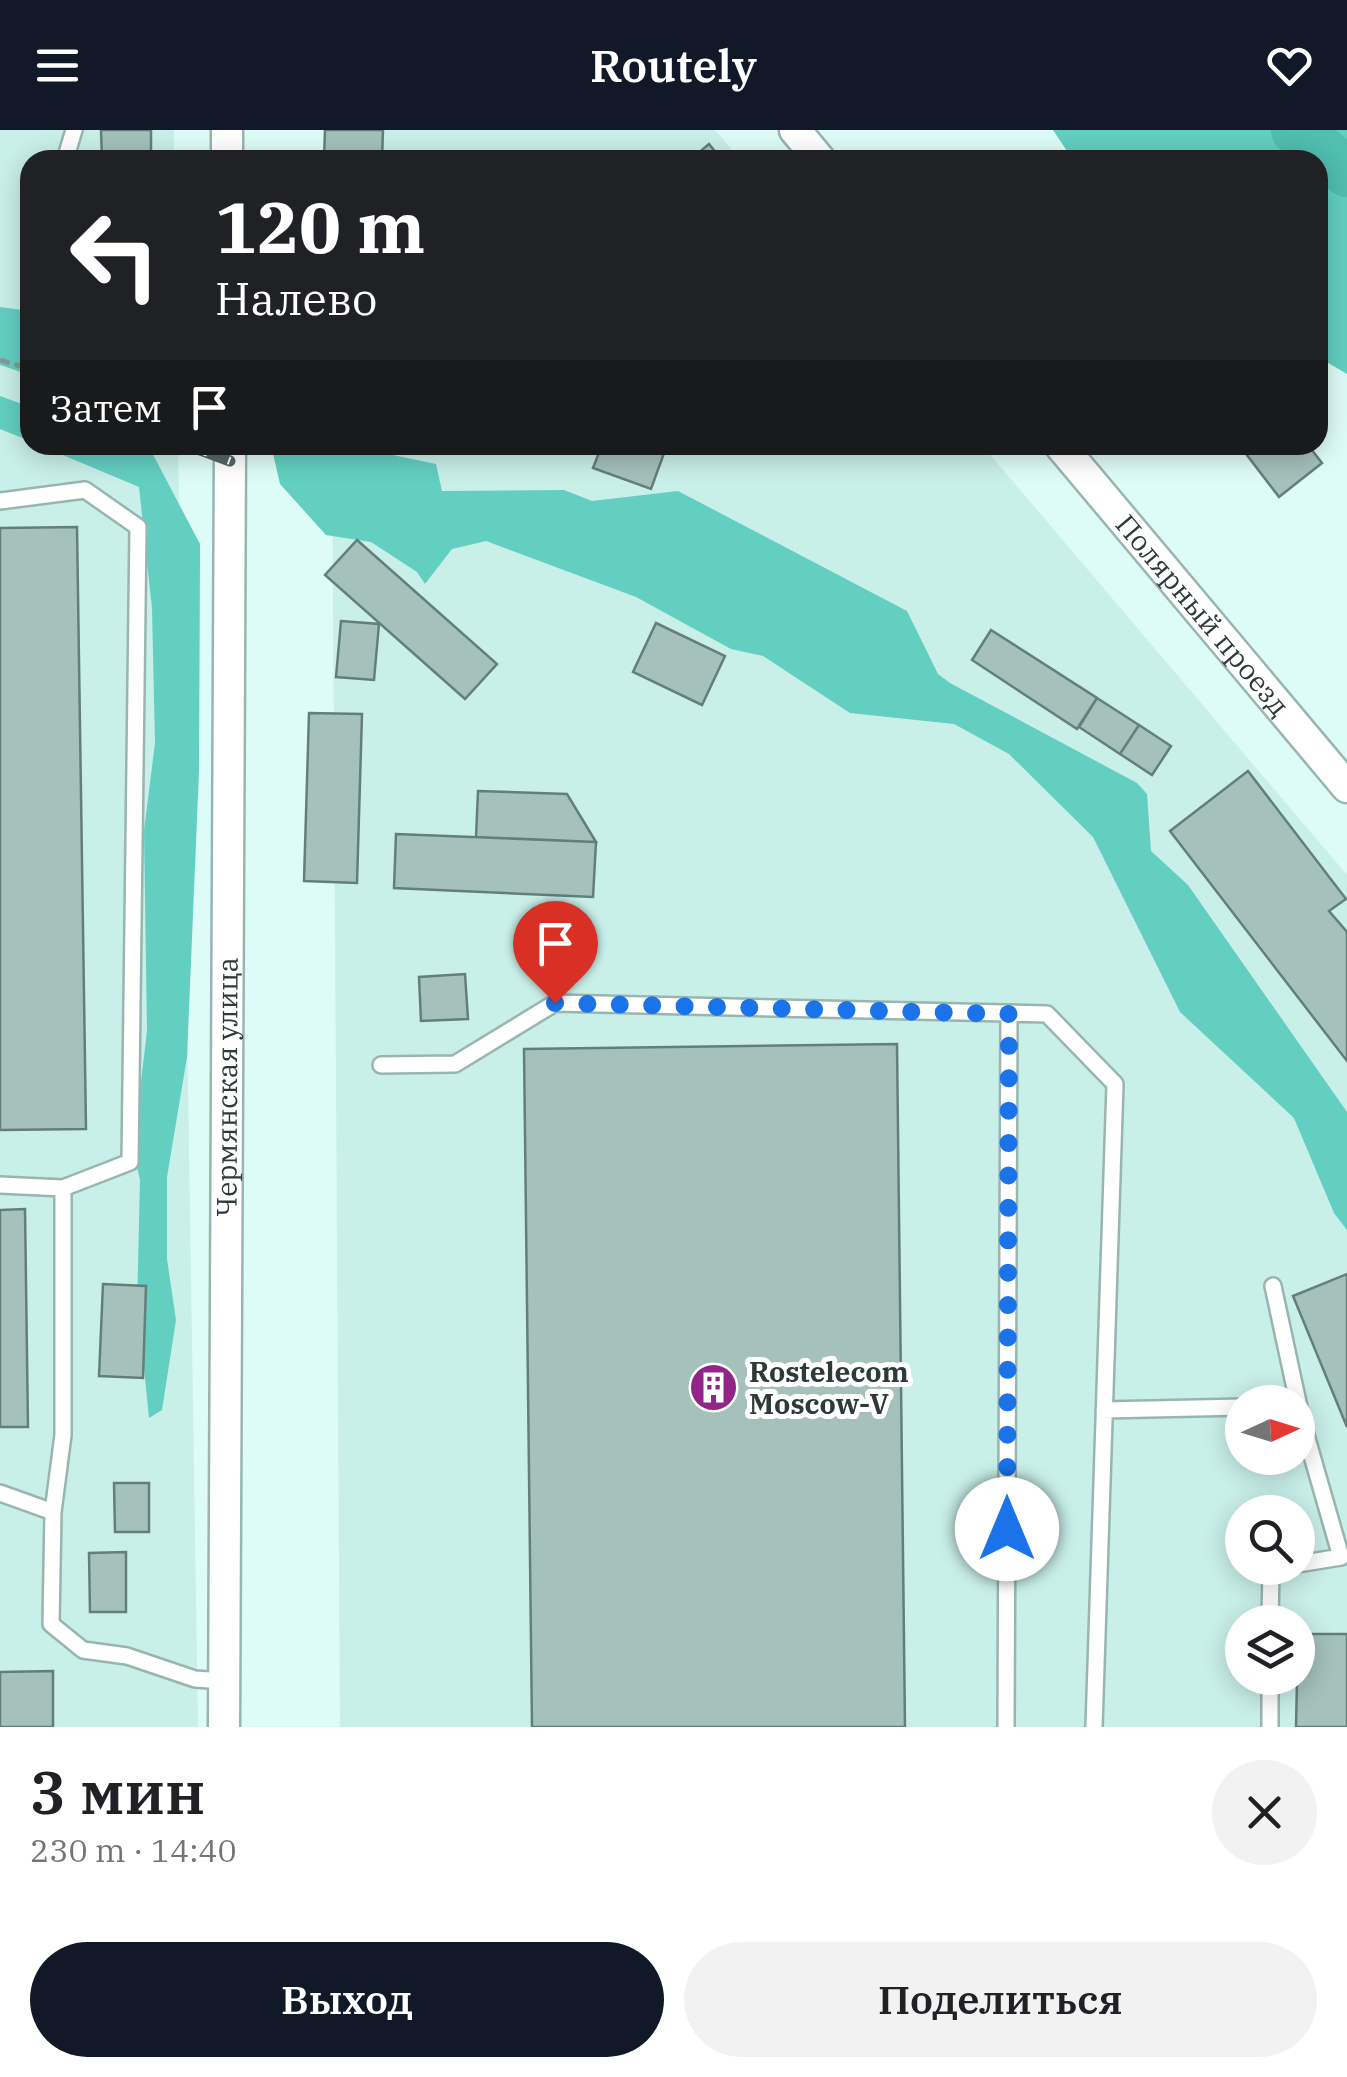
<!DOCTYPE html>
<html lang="ru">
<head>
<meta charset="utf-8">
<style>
  :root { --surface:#fff; --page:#f2f2f2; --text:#202124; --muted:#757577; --accent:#111827 }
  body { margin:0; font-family:"IBM Plex Serif",serif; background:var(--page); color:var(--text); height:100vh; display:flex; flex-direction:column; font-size:38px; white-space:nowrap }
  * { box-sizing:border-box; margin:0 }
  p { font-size:32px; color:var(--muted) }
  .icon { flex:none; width:55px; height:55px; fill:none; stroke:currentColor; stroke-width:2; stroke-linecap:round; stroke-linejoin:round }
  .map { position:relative; height:1597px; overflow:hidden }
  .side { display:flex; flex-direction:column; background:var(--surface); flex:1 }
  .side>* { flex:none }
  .guide { position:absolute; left:20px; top:20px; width:1308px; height:305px; border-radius:30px; box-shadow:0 5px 25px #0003; background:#202124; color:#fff; overflow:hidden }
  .needle { width:65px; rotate:86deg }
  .tools { position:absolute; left:1225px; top:1255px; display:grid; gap:20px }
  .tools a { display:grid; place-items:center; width:90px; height:90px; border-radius:50%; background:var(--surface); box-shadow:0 5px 25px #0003; font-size:50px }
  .pin { position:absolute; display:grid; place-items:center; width:85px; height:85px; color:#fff; margin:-102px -42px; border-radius:50% 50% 50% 0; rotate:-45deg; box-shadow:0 0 10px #0007 }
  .pin .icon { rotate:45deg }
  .me { position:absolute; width:110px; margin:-55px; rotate:0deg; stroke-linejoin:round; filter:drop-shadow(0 0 8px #0008) }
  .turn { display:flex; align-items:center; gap:35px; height:210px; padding:0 30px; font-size:45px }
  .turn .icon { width:130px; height:130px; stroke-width:2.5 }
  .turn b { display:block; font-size:70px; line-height:85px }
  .then { display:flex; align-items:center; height:95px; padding:0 30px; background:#0003; gap:20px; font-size:38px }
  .round { display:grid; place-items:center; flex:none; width:105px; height:105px; border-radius:52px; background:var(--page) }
  .head { display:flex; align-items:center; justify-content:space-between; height:170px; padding:0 30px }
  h1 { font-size:60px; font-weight:600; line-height:75px }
  .cta { display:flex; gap:20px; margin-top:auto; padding:20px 30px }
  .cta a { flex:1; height:115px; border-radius:60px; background:var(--accent); color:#fff; font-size:40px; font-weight:600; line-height:115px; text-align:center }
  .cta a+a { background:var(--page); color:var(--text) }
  header { display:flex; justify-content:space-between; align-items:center; height:130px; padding:0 30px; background:var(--accent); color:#fff; font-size:45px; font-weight:600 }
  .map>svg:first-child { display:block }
  .built { fill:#c9efe9; fill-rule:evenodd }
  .forest { fill:#62cfc1 }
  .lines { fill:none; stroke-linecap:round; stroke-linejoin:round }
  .river { stroke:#50beb0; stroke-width:50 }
  .building { fill:#a4c1bc; stroke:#637f7a; stroke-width:2.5 }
  .lane-casing { stroke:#99b5b0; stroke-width:20 }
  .street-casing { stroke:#99b5b0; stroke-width:35 }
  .path { stroke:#869b97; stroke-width:5; stroke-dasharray:10 5; stroke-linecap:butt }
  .lane { stroke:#fff; stroke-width:15 }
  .street { stroke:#fff; stroke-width:30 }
  .rail-casing { stroke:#566663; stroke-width:11 }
  .rail { stroke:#fff; stroke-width:8; stroke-dasharray:22; stroke-linecap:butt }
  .route { stroke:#1a73e8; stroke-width:18; stroke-dasharray:0 32.4 }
  .labels { text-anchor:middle; stroke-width:10; stroke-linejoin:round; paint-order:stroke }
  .street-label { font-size:28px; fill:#2e3a38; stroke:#fff }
  .poi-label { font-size:28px; font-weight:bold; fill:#2e3a38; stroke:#fff; text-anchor:start }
</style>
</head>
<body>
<header><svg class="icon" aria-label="menu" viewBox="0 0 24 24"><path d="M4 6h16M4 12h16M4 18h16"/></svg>Routely<svg class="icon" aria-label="heart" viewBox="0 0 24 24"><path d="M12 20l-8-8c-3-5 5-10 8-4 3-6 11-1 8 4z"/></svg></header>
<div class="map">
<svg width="1347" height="1597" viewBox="0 0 1347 1597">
  <rect width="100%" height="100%" fill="#defcf7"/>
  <path class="built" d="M0 0H174V30H30V315H178L198 1597H0Z
    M330 0H715L741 30H330Z
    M332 315H982L1347 745V1597H340ZM1242 1272H1298V1328H1242ZM1242 1382H1298V1438H1242ZM1242 1492H1298V1548H1242Z"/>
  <path class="forest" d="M1053 0H1347V244L1318 227V30H1073Z
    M0 177 30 181V245L0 235Z
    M0 266 30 277V311L0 299Z
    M39 315H148L200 414V428L199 641 187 927 167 1047V1129L176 1190 162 1280 149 1288 142 1218 136 1221 140 1050 133 1019 147 901 144 701 155 613 152 478 139 357Z
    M271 315H345L436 334 442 361 564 360 592 371 678 361 907 481 938 544 950 553 1137 653 1147 664 1151 721 1188 755 1347 982V1100L1334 1083 1294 988 1180 882 1093 707 1009 624 954 594 850 583 763 526 731 519 636 467 486 411 452 419 425 454 417 442 371 412 326 405 280 354Z"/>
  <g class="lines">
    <path class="river" d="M1296 0 1347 42"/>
  </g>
  <path class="building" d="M101 0H151V30H102Z
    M325 0H383L382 30H324Z
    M709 14 722 30H690Z
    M509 22V30H431V26Z
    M602 315H667L651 359 593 338Z
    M1249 315H1308L1322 333 1279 367 1243 320Z
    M77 397 86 999 0 1000V398Z
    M357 410 497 534 465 569 325 445Z
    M341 491 379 494 374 550 336 547Z
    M656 493 725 526 702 575 633 542Z
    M991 500 1097 568 1077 599 972 530Z
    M1097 568 1139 595 1120 624 1079 597Z
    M309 583 362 584 357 753 304 751Z
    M1139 595 1171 616 1152 645 1120 624Z
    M1248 641 1346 769 1329 781 1347 802V931L1170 701Z
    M478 661 567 664 596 712 476 707Z
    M396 704 596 712 593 767 394 758Z
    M465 844 468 889 421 891 419 847Z
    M897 914 905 1597H532L524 919Z
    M25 1079 28 1297H0V1080Z
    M1347 1144V1297L1293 1166Z
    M103 1154 146 1156 143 1248 99 1246Z
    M114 1353H149V1402H115Z
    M126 1422V1482H90L89 1423Z
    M1298 1504H1347V1597H1296Z
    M53 1541V1597H0V1542Z"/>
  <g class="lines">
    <defs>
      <path id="lane" d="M65 30 74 0
        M0 371 85 360 138 397 130 1032 63 1058 0 1055
        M381 935 455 934 555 873 1047 884 1115 954 1094 1597
        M1273 1156 1299 1277
        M1298 1277 1341 1427 1298 1434
        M1104 1280 1242 1277
        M0 1363 53 1382 51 1494 83 1520 127 1526 195 1549 224 1551
        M53 1382 63 1305V1058
        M1270 1492 1271 1438H1276
        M1006 1597 1009 884
        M1270 1597V1548"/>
      <g id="street">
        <path d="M227 0V30"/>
        <path d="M795 0 820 30"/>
        <path id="s1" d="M1060 315 1347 657"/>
        <path id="s2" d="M224 1597 230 315"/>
      </g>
    </defs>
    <use href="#lane" class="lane-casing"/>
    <use href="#street" class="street-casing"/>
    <path class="path" d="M0 230 30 239"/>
    <use href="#lane" class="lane"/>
    <use href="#street" class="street"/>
    <defs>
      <path id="rail" d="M187 315 230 331"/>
    </defs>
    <use href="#rail" class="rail-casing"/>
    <use href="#rail" class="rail"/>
  </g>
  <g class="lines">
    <path class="route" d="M555 873 1009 884 1007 1399"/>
  </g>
  <defs>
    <symbol id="building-disc" viewBox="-11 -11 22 22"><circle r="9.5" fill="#912588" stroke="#fff"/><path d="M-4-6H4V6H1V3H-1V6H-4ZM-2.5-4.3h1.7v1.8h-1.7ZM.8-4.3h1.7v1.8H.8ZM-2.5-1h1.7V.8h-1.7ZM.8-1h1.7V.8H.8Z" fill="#fff"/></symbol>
  </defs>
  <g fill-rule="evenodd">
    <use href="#building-disc" x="686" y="1230" width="55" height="55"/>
  </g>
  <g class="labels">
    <g class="street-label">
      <text dy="10" stroke="none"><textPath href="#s1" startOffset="222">Полярный проезд</textPath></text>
      <text dy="10" stroke="none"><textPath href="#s2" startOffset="640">Чермянская улица</textPath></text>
    </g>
    <g class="poi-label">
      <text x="749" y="1252">Rostelecom<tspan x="749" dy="32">Moscow-V</tspan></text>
    </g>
  </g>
</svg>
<div class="tools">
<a><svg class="needle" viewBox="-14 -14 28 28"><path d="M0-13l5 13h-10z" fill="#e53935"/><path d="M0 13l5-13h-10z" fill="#757577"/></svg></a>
<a><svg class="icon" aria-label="search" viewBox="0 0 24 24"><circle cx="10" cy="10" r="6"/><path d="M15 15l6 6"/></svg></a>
<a><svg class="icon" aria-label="layers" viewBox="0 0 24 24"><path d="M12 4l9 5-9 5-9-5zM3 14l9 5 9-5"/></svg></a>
</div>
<div class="pin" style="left:555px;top:873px;background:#d93025"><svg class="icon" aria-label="arrive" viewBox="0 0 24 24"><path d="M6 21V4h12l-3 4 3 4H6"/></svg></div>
<svg class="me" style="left:1007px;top:1399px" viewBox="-20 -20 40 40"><circle r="19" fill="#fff"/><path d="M0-13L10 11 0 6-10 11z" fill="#1a73e8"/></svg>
<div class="guide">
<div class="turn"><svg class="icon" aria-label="left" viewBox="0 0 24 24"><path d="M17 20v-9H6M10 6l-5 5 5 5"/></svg><div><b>120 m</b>Налево</div></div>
<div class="then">Затем<svg class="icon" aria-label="arrive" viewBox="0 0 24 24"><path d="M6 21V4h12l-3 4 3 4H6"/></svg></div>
</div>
</div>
<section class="side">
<div class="head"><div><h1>3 мин</h1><p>230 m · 14:40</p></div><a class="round"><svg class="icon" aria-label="close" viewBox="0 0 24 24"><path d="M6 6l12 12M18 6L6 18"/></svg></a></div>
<div class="cta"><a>Выход</a><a>Поделиться</a></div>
</section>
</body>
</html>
